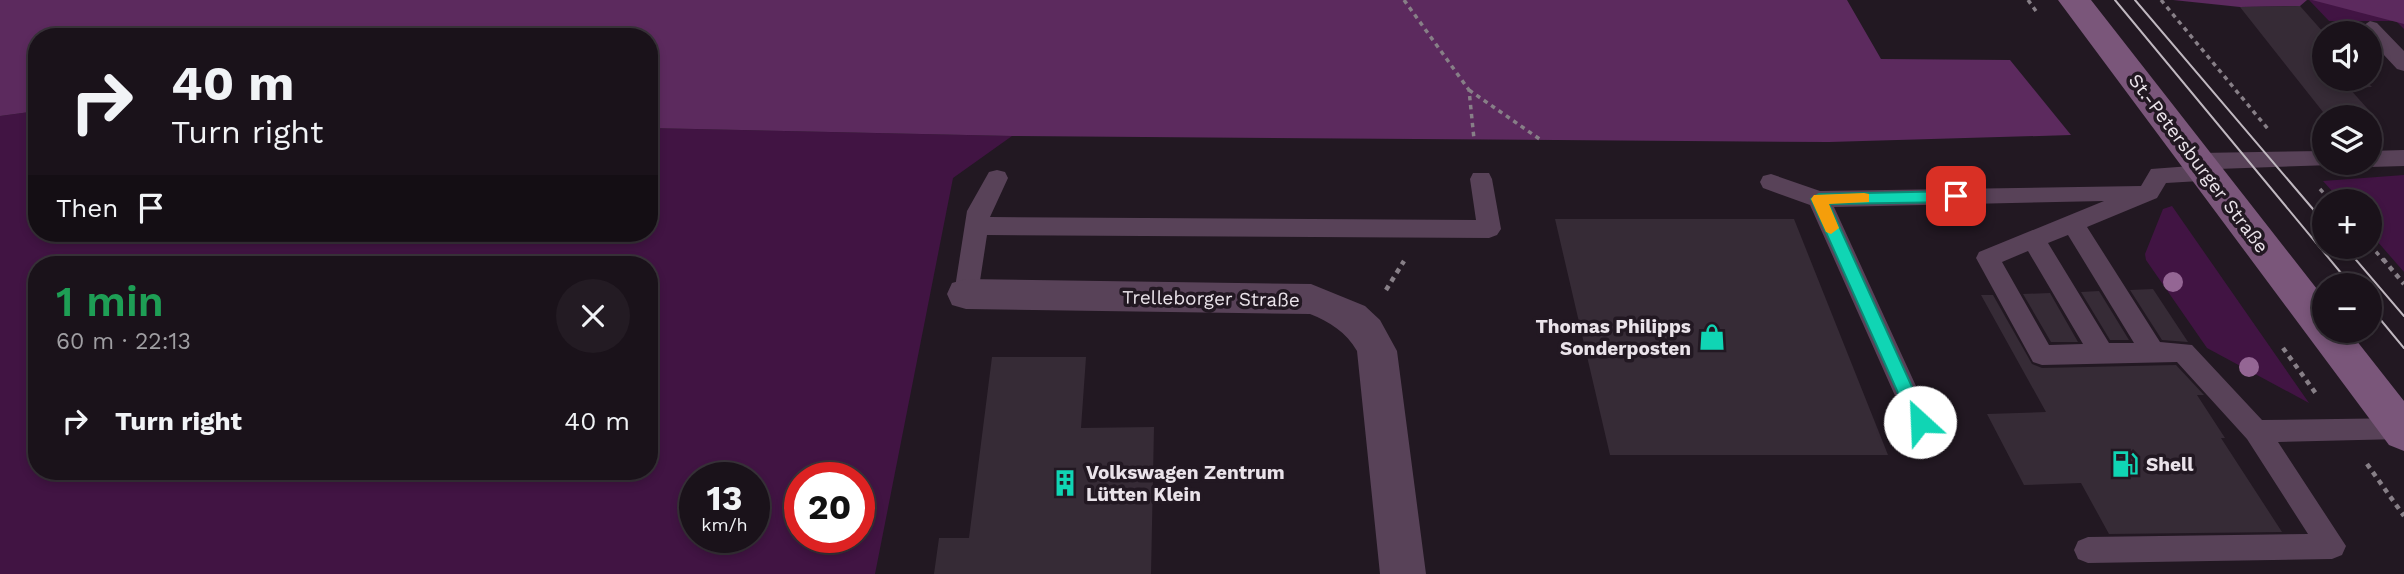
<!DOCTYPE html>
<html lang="en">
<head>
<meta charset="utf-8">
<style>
  :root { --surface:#1a121a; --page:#231b23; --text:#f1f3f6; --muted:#9f9ea2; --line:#383239 }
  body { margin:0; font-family:"Work Sans",sans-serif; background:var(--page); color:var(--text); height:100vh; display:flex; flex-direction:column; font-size:26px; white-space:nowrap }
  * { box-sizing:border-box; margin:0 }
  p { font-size:23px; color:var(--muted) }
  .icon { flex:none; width:38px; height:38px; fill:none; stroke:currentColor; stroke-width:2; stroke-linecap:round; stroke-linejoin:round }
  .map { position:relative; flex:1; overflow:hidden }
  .panel { position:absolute; left:28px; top:256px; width:630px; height:224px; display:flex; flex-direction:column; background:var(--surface); border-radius:28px; box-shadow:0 4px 10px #0003,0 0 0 2px var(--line) }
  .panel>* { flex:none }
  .banner { position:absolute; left:28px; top:28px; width:630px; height:214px; border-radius:28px; box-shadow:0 4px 10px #0003,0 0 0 2px var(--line); background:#1a121a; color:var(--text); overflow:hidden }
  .buttons { position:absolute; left:2312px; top:21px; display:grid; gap:14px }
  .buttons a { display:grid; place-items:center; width:70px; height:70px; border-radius:50%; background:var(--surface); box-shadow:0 4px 10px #0003,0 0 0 2px var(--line); font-size:35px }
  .speed { position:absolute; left:679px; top:462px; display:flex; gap:14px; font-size:35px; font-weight:700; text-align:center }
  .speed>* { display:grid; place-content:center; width:91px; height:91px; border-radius:50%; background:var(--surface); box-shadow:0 4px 10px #0003,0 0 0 2px var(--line); line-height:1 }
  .speed small { font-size:18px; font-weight:400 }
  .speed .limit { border:10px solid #d22; background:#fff; color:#111 }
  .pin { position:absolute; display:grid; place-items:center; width:60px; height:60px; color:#fff; margin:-30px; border-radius:14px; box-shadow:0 4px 10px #0006 }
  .me { position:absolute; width:77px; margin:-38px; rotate:335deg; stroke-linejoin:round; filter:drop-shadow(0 0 5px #0008) }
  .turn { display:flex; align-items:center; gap:24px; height:147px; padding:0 28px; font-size:32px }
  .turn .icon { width:91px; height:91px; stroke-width:2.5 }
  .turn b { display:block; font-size:49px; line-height:60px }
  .then { display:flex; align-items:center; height:66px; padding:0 28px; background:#0003; gap:14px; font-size:26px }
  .round { display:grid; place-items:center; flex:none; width:74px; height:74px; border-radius:37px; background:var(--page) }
  .head { display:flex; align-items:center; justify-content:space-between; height:119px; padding:0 28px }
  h1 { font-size:42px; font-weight:600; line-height:52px; color:#1e9e55 }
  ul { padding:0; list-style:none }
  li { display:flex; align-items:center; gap:21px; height:91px; padding:0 28px }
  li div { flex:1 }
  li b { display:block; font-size:26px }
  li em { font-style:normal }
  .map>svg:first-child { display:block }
  .green { fill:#411443; fill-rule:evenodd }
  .forest { fill:#5c2a5e }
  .building { fill:#362b36 }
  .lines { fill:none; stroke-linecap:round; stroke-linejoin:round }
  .path-far1 { stroke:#877f87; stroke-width:3.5; stroke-dasharray:4.5 4.5; stroke-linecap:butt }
  .path { stroke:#877f87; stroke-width:4.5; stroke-dasharray:5 5; stroke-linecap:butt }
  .service { fill:#584258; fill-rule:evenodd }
  .minor { fill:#584258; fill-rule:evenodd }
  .secondary { fill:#7a567a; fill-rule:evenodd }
  .tram { stroke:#c0b8c0; stroke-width:2 }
  .tree { fill:#946694 }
  .route { fill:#10d5b4; stroke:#0a8a75; stroke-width:2 }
  .slow { fill:#f59e0b }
  .labels { text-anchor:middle; stroke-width:7; stroke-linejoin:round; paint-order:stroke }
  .street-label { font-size:19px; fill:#eae3ea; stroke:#221822 }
  .poi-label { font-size:19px; font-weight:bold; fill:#eae3ea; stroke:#221822; text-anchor:start }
</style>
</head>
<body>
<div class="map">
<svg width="2404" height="574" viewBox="0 0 2404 574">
  <rect width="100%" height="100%" fill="#221822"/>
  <path class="green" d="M2309 0H2404V29L2396 21H2329Z
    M37 111V233H649V128L1012 136 953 178 875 574H0V116ZM37 264H649V471H37ZM695 478H754V537H695ZM800 478H859V537H800Z
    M2404 175V272L2370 233V201H2341L2323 181Z
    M2172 206 2309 403 2207 348 2146 260 2145 254 2163 209Z"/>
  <path class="forest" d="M0 0H1847L1881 59 2010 60 2071 135 1829 142 1012 136 649 128V37H37V111L0 116Z
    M2173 0H2307L2300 6 2240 7Z
    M2312 0H2404V24Z"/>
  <path class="building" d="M2300 6 2324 33V79H2364L2372 87 2349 88 2375 117H2327L2240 7Z
    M1555 219H1794L1888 455H1610Z
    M2153 289 2188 342 2162 340 2130 290Z
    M2099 291 2129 340H2110L2081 292Z
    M2050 293 2078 342H2051L2023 294Z
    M1981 295H1993L2032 364 2042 368 2176 365 2204 395H2197L2225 438H2221L2282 532 2109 534 2081 483 2024 485 1987 414 2046 412Z
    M992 357H1086L1081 428 1154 427 1151 574H934L939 538H969Z"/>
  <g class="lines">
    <path class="path-far1" d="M1404 0 1469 90 1474 139
      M2028 0 2036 11
      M2161 0 2268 129
      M1469 90 1541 140
      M2320 189 2331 201
      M2370 245 2384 261"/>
    <path class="path" d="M2383 259 2404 284
      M1386 290 1404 261
      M2283 348 2317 395
      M2367 464 2404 516"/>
    <path class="service" d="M2370 21 2377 23 2404 51V71L2397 69 2370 40V33H2363L2360 28Z
      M2404 150V166L2370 167 2361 163H2370V151Z
      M2324 151V163L2332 165 2217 169 2220 174 2217 180 2166 183 2157 198 2087 227 2160 342 2192 345 2262 420 2404 418V438L2401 439 2278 442 2346 546 2342 555 2332 559 2088 563 2078 559 2074 550 2078 541 2088 537 2308 534 2247 439 2177 362 2042 365 2033 362 1976 258 1979 252 2104 201 1834 207 1943 445 1940 453 1930 456 1920 453 1917 445 1810 205 1763 188 1760 182 1763 176 1771 174 1820 191 2141 186 2151 169 2191 166 2188 161 2191 155 2199 153ZM2068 235 2134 343H2109L2048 243ZM2028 251 2083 344 2049 345 2002 262Z
      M997 170 1005 172 1008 178 990 217 1476 220 1470 179 1473 173H1489L1492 179 1501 229 1497 235 1489 238 987 235 978 294 975 301 966 303 957 301 954 294 967 211 989 172Z"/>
    <path class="minor" d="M966 279 1311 284 1365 306 1380 320 1397 351 1426 574H1380L1357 351C1346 332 1330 322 1310 314L966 309 952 305 947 294 952 283Z"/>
    <path class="secondary" d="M2058 0H2091L2324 298V331H2349L2404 401V451L2389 445Z"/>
    <path class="tram" d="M2115 0 2351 285
      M2135 0 2324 222
      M2345 247 2404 316
      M2370 307 2404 348"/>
  </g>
  <g class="tree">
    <circle cx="2173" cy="282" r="10"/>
    <circle cx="2249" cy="367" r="10"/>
  </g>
  <path class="route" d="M1956 191 1964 196 1956 202 1829 204 1928 422 1920 429 1911 422 1811 199 1819 194Z"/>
  <path class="slow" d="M1864 193 1869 194V202L1829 204 1839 228 1831 234 1826 232 1811 199 1814 195Z"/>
  <defs>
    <symbol id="shop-bare" viewBox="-9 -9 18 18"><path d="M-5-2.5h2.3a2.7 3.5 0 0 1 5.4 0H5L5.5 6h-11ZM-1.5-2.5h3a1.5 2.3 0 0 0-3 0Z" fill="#10d5b4" stroke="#221822" stroke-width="2.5" paint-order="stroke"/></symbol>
    <symbol id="fuel-bare" viewBox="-9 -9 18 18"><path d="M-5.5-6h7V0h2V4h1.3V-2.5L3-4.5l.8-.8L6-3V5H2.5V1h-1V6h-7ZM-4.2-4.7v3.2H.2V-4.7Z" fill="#10d5b4" stroke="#221822" stroke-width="2.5" paint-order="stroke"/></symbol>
    <symbol id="building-bare" viewBox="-9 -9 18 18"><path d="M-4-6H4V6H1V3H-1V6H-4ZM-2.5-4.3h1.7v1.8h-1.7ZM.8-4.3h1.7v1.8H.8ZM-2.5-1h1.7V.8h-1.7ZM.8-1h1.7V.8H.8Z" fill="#10d5b4" stroke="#221822" stroke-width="2.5" paint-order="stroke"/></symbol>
  </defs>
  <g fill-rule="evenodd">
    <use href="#shop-bare" x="1693" y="318" width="38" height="38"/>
    <use href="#fuel-bare" x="2106" y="445" width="38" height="38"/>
    <use href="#building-bare" x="1046" y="464" width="38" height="38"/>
  </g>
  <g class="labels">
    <g class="street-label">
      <text transform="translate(2199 163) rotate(53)" y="7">St.-Petersburger Straße</text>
      <text transform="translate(1211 298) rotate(1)" y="7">Trelleborger Straße</text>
    </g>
    <g class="poi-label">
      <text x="1691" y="333" text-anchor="end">Thomas Philipps<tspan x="1691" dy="22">Sonderposten</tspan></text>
      <text x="2146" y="471">Shell</text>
      <text x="1086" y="479">Volkswagen Zentrum<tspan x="1086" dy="22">Lütten Klein</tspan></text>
    </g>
  </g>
</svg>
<div class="buttons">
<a><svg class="icon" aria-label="sound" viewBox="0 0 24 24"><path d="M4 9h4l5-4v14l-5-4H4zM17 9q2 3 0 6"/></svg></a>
<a><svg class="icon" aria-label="layers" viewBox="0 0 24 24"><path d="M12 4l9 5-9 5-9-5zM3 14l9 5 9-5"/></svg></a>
<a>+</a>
<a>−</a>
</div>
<div class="speed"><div>13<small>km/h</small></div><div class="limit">20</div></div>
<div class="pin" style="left:1956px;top:196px;background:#d93025"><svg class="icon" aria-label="arrive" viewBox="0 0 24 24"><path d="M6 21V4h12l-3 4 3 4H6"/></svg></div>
<svg class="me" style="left:1920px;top:422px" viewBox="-20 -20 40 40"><circle r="19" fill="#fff"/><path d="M0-13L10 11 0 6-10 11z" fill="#10d5b4"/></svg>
<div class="banner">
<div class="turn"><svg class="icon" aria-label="right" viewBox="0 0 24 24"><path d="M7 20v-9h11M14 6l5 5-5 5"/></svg><div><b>40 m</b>Turn right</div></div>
<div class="then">Then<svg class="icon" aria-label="arrive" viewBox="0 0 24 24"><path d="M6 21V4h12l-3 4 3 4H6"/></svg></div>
</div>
<section class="panel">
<div class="head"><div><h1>1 min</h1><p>60 m · 22:13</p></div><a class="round"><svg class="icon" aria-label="close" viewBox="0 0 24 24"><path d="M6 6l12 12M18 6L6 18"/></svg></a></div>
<ul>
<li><svg class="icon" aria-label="right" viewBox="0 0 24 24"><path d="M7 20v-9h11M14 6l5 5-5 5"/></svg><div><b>Turn right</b></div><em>40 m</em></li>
</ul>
</section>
</div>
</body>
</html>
